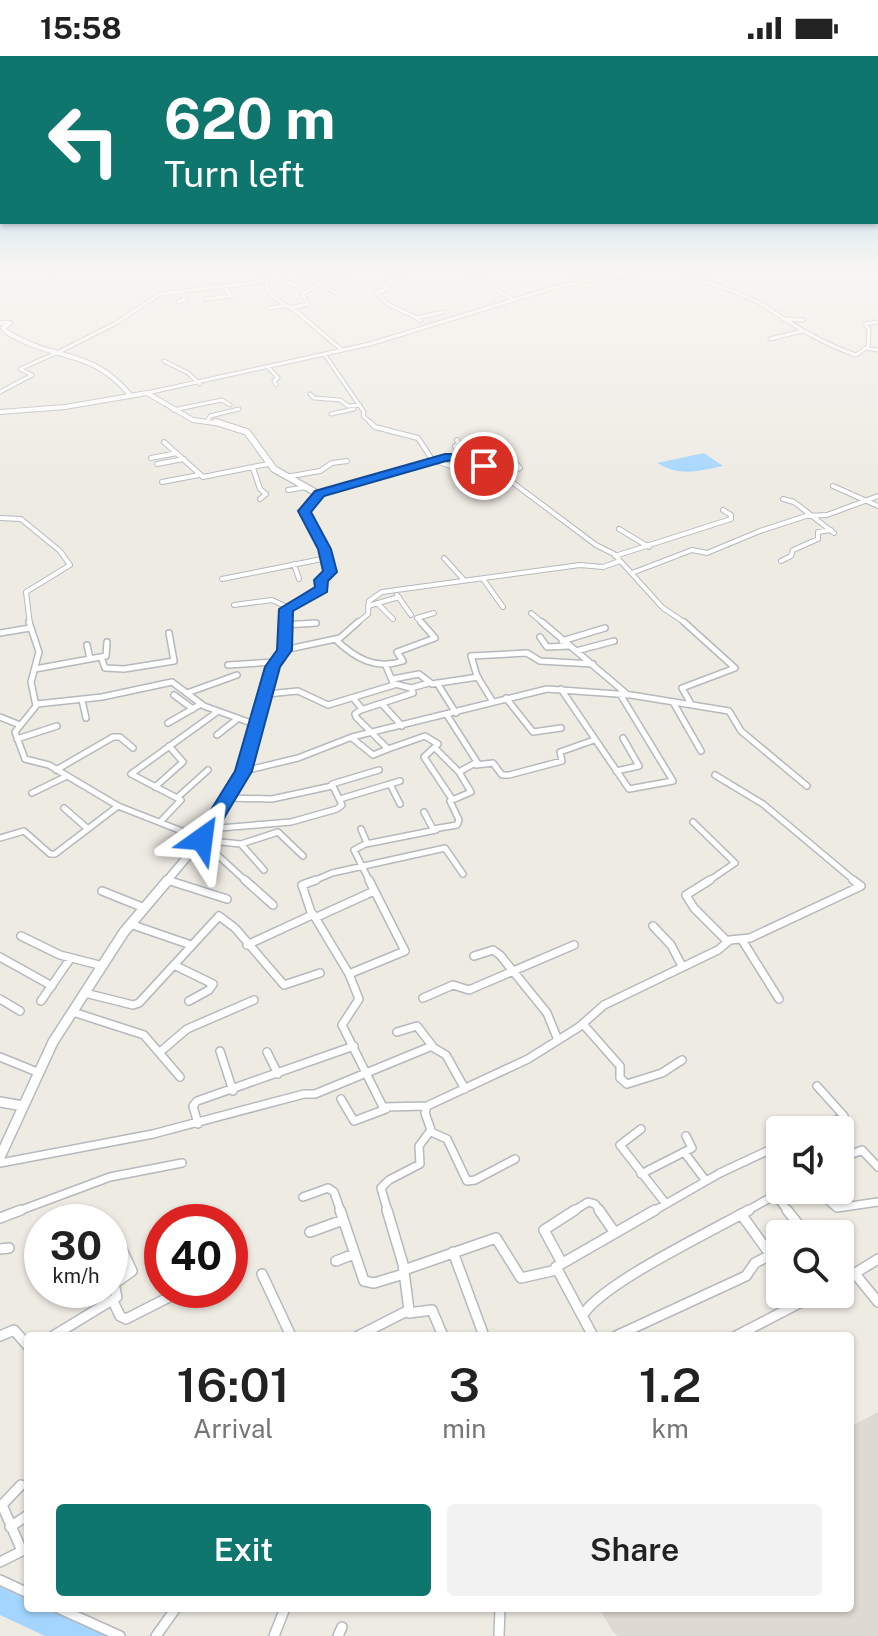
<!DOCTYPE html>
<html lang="en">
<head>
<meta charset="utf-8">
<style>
  :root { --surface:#fff; --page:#f2f2f2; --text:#222; --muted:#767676; --accent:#0f766e }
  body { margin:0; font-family:"Public Sans",sans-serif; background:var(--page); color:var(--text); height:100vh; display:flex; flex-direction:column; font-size:30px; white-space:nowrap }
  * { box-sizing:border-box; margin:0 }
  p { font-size:26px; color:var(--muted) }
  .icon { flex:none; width:44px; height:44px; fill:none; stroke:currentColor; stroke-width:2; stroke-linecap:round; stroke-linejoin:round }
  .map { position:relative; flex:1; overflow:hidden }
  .sheet { position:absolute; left:24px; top:1276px; width:830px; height:280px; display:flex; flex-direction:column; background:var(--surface); border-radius:8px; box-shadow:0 2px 6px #0004 }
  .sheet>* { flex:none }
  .hud { position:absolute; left:0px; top:0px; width:878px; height:168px; box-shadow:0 2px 6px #0004; background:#0f766e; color:#fff; overflow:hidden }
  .tools { position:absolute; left:766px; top:1060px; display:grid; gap:16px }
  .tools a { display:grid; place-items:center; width:88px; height:88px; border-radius:8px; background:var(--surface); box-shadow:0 2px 6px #0004; font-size:40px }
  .speed { position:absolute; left:24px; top:1148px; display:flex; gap:16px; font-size:40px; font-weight:700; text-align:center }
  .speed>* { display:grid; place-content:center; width:104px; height:104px; border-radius:50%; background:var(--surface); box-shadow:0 2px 6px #0004; line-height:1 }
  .speed small { font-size:20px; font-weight:400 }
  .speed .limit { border:12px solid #d22; background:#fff; color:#111 }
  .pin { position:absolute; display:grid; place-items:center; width:68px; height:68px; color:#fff; margin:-34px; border:4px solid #fff; border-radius:50%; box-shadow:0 2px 8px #0007 }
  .me { position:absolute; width:88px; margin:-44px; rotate:31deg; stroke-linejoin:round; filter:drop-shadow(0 0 6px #0008) }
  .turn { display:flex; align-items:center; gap:28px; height:168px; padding:0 32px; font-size:36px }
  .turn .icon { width:104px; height:104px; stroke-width:2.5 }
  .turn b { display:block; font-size:56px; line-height:68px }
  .eta { display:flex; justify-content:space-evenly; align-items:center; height:136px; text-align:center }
  .eta b { font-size:48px; font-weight:600; line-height:56px }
  .button { display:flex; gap:16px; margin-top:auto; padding:16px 32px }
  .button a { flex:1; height:92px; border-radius:8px; background:var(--accent); color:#fff; font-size:32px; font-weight:600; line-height:92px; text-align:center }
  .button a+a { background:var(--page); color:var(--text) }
  .status { display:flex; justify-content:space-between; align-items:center; height:56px; padding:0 40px; background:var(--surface); direction:ltr }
  .status svg { height:22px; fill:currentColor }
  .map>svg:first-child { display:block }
  .education { fill:#dedad1 }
  .water { fill:#a3d5fe }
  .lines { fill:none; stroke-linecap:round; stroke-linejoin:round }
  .minor-far4-casing { stroke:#b5b9bd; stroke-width:5 }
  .minor-far3-casing { stroke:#b5b9bd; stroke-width:6 }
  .minor-far2-casing { stroke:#b5b9bd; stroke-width:8 }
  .minor-far1-casing { stroke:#b5b9bd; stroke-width:10 }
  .minor-casing { stroke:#b5b9bd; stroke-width:12 }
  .tertiary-far3-casing { stroke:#b5b9bd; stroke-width:6 }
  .tertiary-far2-casing { stroke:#b5b9bd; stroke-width:8 }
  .tertiary-far1-casing { stroke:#b5b9bd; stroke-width:10 }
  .tertiary-casing { stroke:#b5b9bd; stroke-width:12 }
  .minor-far4 { stroke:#fff; stroke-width:3 }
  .minor-far3 { stroke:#fff; stroke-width:4 }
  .minor-far2 { stroke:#fff; stroke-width:5 }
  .minor-far1 { stroke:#fff; stroke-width:7 }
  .minor { stroke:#fff; stroke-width:9 }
  .tertiary-far3 { stroke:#fff; stroke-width:4 }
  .tertiary-far2 { stroke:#fff; stroke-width:6 }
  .tertiary-far1 { stroke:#fff; stroke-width:7 }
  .tertiary { stroke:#fff; stroke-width:9 }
  .route { fill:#1a73e8; stroke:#114b97; stroke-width:2 }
</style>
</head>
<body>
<div class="status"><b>15:58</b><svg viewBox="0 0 49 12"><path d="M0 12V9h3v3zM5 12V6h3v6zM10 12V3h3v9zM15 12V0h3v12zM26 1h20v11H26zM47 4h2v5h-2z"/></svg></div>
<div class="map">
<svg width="878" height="1580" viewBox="0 0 878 1580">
  <rect width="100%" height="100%" fill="#eeebe3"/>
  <path class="education" d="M878 1356V1580H618L613 1576 599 1552H850V1371Z"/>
  <path class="water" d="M704 397 723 410C698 415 680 421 657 407Z
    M0 1530 28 1543V1552H48L109 1580H45L0 1559Z"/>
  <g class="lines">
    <defs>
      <path id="minor-far4" d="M259 212 272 214 276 222 266 225 269 238 298 257 342 294
        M313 212 330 219
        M450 212 497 229 494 233 516 245
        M559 212 583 225
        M680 212 688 219C713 230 746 237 769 253 797 271 823 288 856 299L866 292 878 294
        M295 213 304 212
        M434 216 452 213
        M327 220 349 227
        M51 221 66 212
        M276 222 295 229
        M316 224 334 217 335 212
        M320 229 338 238
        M376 236 388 233 383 230 393 228 388 225 399 222 391 212
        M376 236 389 249 417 262
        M206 243 231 240 224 231
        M178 246 185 243 182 237
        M268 252 283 250
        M290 252 308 248 302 238 320 228 296 217
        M783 263 803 264
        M420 265 417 262 443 256
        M770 283 802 275
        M868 292 869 273 864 268 878 266
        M59 296 116 267 160 238 266 225
        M325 299 364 356 363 360 372 368
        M164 305 188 317 200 328
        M269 312 278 322 274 325 276 329
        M0 336 32 319 20 313 56 297
        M147 337 370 288 549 233 645 212
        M310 338 314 342 340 344 348 350 360 349
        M173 354 222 344 230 349
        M331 358 354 353
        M208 364 210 360 239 353"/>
      <path id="minor-far3" d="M457 384 459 388 455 390 460 400
        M164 386 203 421 268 408
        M484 401 479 395 500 389
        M151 402 177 397
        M464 402 512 403 520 412 504 420 596 489 614 498 663 552 687 568
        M433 405 459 400 487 412 483 418 490 425
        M436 405 456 412 474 407
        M157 408 184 403
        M253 412 260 433 266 438 260 443
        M286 421 320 415 332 407 347 405
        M162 426 199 419
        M833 430 878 450
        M288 434 307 431
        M320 438 433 405 418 382 375 371 370 366
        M783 443 794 446 834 477
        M0 462 21 463 60 495 70 509 26 536 30 568
        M619 473 649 491
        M615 500 731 463V459L723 454
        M444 502 464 524
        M781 505 791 500 793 494 818 483V476L831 474
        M294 508 299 523
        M632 517 692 494 707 497 760 475 806 460 827 459 878 440
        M222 523 327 502
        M483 523 503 551
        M397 539 411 559
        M377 547 393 563
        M234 549 272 544 287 551
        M368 550 399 541
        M531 557 544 568
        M295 568 316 567
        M356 568 368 558 369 545 382 536 580 509 603 511 620 505
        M423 568 417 562 434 557"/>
      <path id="minor-far2" d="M29 566 39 596 31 626 36 650 15 676 25 703 49 709 118 750 202 783
        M542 566 628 639
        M684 566 735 612 682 632 691 648
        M286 569 316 567
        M0 577 30 572
        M540 581 547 591 569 590
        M336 584C356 603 376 614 403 605L397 596 435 582 421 566
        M562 585 605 572
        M87 589 90 603
        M284 594 340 582 358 566
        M576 595 614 585
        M101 601 105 612 124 613 174 605 169 577
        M228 609 274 606
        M35 613 106 600 107 586
        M393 623 419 618 432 628 478 621
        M437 627 456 657
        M395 628 411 632 429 627
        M561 633 629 733 673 725 620 638
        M187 637 237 619
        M267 638 298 635 328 649 394 629 386 610
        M174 639 193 653
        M506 642 533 676 561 672
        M354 643 362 653 355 658 356 661 388 693 425 680 438 688 424 701 452 743
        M82 644 86 662
        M493 646 477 620 471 600 527 597 540 605 593 608
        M673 646 701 695
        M37 648 102 641 172 626 204 650 254 668
        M383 649 402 670
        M361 654 413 637 411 632
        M0 661 20 669
        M168 667 201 648
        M217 679 236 664
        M352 682 373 699 388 693
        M17 683 57 670
        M435 692 459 716
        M476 709 493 707 502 719H509L562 705 560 696 594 684
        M56 714 113 681H120L133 692
        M244 715 298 702 352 681 547 633 631 639 729 655 741 675 807 730
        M616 715 639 710 623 682
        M715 719 763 748 856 826
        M390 728 400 748
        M155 731 183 706 169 690
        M32 737 67 720
        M178 741 208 714
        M227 742 272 743 332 730
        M340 743 400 725
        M64 752 88 773
        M424 756 433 773 457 769 459 764 450 745 471 736 459 716 477 706 447 659
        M161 765 181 744 131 718 217 656
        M693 766 735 807 707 826
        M208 773 291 766 337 753 342 749 332 728 379 714
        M361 773 367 787 354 794 370 826
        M0 782 24 775 50 798H55L118 750
        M201 784 247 826
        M201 784 241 788 264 814
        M241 788 278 776 303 800
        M366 788 436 774
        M167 824 172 826
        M311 826 332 817 445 792 463 818"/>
      <path id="minor-far1" d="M167 824 227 843
        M245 824 273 849
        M369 824 405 895 349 918 359 943 342 969 383 1051 427 1050
        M710 824 686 839 694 852 727 885
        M102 835 142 851
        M313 858 349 918
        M317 861 374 835
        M130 868 191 889
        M653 870 671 889 682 910
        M21 880 60 899 103 910
        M742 884 779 943
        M247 889 312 859 302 829 316 824
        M474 900 493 894 500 899 547 957 558 984
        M0 901 52 930
        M174 909 213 928 209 934 189 945
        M85 937 133 949 139 947 219 860 235 872 284 929 320 917
        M423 942 453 929 469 934 574 889
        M0 943 20 955
        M41 945 70 903
        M73 956 144 979 180 1021
        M583 968 620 1010V1022L627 1028 662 1017 682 1004
        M397 976 417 970 434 992 446 999 465 1033
        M220 995 233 1035
        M160 996 187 973 254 944
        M267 996 278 1018
        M0 1001 37 1016
        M817 1030 844 1060 817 1074
        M341 1043 354 1065 386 1053
        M198 1068 193 1050 197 1045 354 990
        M641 1073 620 1089 666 1148
        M431 1076 447 1083 467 1125 475 1124 515 1103
        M684 1096 706 1125
        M840 1103 862 1094 878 1111
        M0 1107 153 1078 304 1038H315L432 990
        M641 1118 692 1092 686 1080
        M816 1134 837 1152 878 1146
        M775 1139 789 1156
        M303 1141 328 1132 334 1136 341 1156
        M16 1156 110 1121 182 1107
        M388 1156 381 1132 389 1124 420 1108 419 1090 431 1074 425 1057 427 1050 528 1003 579 971 604 949 718 894 730 884 750 882 861 830 853 824
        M572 1156 588 1146 595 1148 601 1156
        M652 1156 720 1117 780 1089
        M745 1156 784 1134"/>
      <path id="minor" d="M340 1154 364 1225 374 1227 404 1218
        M599 1154 615 1177
        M787 1154 806 1178
        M741 1158 767 1194 780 1203
        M0 1162 21 1154
        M310 1176 343 1164
        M0 1193 9 1192
        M453 1196 484 1280
        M336 1205 354 1198
        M562 1207 544 1174 575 1154
        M404 1214 496 1182 521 1222 556 1214
        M262 1218 291 1280
        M852 1219 878 1203
        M840 1225 856 1219 878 1246
        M113 1245 120 1260 126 1263 183 1234
        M409 1257 432 1254 443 1280
        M583 1259C601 1228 712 1175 749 1154
        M0 1280 14 1274 28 1290
        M53 1280 117 1241 114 1228 132 1215 116 1181
        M358 1280 409 1254 403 1208 387 1154
        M593 1280 556 1211 655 1154
        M616 1280 746 1220 755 1207 772 1198
        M736 1280 817 1238
        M21 1429 2 1449 22 1495
        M10 1471 28 1459
        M0 1506 28 1492
        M0 1524 28 1537
        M58 1552 120 1580
        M156 1580 176 1552
        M274 1580 285 1552
        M338 1580 342 1571
        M499 1580 500 1552"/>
      <path id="tertiary-far3" d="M0 267H10L3 272 8 277C56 306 91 291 131 340
        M0 356 65 351 147 337 193 364 222 368"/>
      <path id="tertiary-far2" d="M216 366 247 376 274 413 320 439 304 457 324 493 330 514 321 524 322 533 287 551V568"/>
      <path id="tertiary-far1" d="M166 826 202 783 244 715 254 668 266 643 273 611 286 590 287 566"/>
      <path id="tertiary" d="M0 1046 23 1050
        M0 1101 53 986 124 876 168 824"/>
    </defs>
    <use href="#minor-far4" class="minor-far4-casing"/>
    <use href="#minor-far3" class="minor-far3-casing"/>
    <use href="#minor-far2" class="minor-far2-casing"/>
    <use href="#minor-far1" class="minor-far1-casing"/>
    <use href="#minor" class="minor-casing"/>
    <use href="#tertiary-far3" class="tertiary-far3-casing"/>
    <use href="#tertiary-far2" class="tertiary-far2-casing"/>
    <use href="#tertiary-far1" class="tertiary-far1-casing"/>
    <use href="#tertiary" class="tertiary-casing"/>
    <use href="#minor-far4" class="minor-far4"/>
    <use href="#minor-far3" class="minor-far3"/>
    <use href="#minor-far2" class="minor-far2"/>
    <use href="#minor-far1" class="minor-far1"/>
    <use href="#minor" class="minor"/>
    <use href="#tertiary-far3" class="tertiary-far3"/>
    <use href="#tertiary-far2" class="tertiary-far2"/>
    <use href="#tertiary-far1" class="tertiary-far1"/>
    <use href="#tertiary" class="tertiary"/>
  </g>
  <linearGradient id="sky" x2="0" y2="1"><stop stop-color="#8cc1f1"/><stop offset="0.49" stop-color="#f7f6f2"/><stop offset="1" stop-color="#f7f6f2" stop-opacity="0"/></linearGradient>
  <rect width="878" height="433" fill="url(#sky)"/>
  <path class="route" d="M445 398H464L490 410 484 414 459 404 446 405 324 440 311 456 331 493 337 516 328 525 327 536 293 555 292 594 280 611 252 715 209 787H196L193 783 235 715 265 611 277 594 279 553 315 531 314 524 323 515 318 493 298 455 315 435Z"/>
</svg>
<div class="tools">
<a><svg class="icon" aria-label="sound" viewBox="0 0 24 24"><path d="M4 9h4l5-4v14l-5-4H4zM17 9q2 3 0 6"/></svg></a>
<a><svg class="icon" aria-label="search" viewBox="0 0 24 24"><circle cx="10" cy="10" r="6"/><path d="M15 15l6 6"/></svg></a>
</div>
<div class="speed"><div>30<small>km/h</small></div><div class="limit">40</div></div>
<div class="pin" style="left:484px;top:410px;background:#d93025"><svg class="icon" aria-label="arrive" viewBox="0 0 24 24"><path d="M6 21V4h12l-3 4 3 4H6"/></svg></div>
<svg class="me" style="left:202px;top:783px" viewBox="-20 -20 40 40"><path d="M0-17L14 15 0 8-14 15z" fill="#1a73e8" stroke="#fff" stroke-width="4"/></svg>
<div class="hud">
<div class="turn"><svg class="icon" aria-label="left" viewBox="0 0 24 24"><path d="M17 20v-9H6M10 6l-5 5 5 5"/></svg><div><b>620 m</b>Turn left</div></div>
</div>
<section class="sheet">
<div class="eta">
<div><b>16:01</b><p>Arrival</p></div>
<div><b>3</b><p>min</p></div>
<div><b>1.2</b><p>km</p></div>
</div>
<div class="button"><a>Exit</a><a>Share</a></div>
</section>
</div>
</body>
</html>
